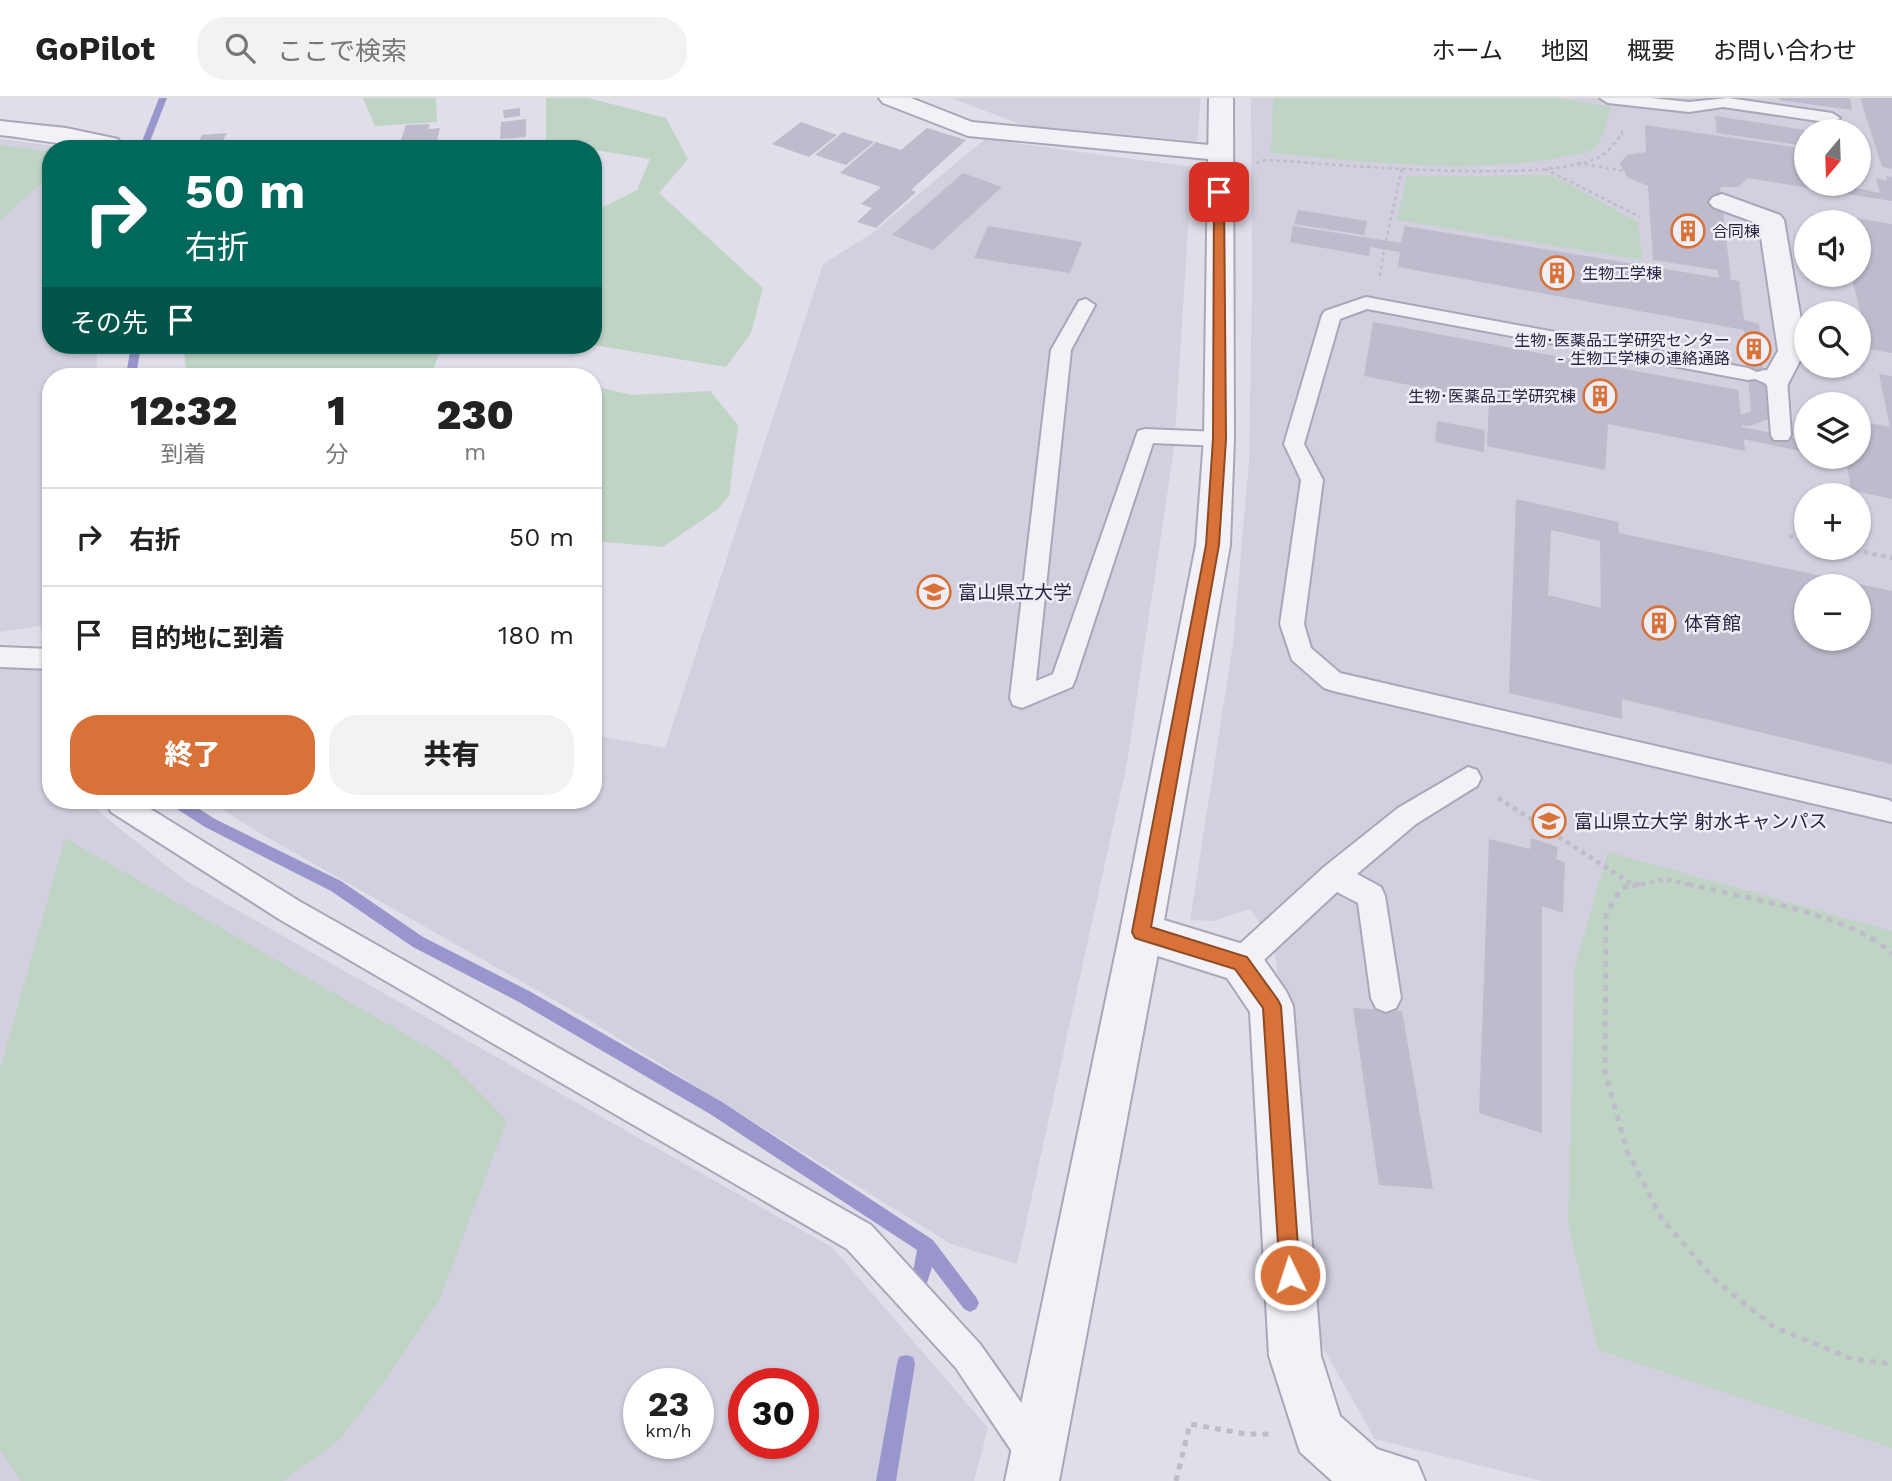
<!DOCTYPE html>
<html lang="ja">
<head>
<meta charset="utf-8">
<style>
  :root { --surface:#fff; --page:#f2f2f2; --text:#222; --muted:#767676; --line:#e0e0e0; --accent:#d97238 }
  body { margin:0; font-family:"Work Sans","Noto Sans JP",sans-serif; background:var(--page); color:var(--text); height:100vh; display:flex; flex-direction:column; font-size:26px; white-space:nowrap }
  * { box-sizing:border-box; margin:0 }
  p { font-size:23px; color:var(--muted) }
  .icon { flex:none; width:38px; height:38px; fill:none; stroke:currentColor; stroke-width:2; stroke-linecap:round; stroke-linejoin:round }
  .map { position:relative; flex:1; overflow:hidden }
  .drawer { position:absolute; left:42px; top:270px; width:560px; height:441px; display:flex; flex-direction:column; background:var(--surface); border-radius:28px; box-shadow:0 2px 5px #0004 }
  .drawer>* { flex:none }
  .hud { position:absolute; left:42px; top:42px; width:560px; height:214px; border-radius:28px; box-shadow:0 2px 5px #0004; background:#00695c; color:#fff; overflow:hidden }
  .needle { width:46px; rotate:199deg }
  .buttons { position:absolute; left:1794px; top:21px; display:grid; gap:14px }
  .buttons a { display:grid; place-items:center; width:77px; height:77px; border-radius:50%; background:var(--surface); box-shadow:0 2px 5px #0004; font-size:35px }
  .speed { position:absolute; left:623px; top:1270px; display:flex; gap:14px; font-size:35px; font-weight:700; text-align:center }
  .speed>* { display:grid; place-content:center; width:91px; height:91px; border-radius:50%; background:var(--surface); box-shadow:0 2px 5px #0004; line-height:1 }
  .speed small { font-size:18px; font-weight:400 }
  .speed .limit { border:10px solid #d22; background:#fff; color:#111 }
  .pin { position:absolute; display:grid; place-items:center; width:60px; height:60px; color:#fff; margin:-30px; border-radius:14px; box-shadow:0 4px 10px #0006 }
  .me { position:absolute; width:77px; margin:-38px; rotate:356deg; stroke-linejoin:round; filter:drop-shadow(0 0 5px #0008) }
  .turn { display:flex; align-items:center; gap:24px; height:147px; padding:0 28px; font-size:32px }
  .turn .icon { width:91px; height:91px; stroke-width:2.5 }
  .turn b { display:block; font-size:49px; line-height:60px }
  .then { display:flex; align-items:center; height:66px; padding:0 28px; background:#0003; gap:14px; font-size:26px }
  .eta { display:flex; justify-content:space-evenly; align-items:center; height:119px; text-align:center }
  .eta b { font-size:42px; font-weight:800; line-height:49px }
  .action { display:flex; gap:14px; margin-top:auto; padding:14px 28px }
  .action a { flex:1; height:80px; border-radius:28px; background:var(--accent); color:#fff; font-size:28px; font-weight:800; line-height:80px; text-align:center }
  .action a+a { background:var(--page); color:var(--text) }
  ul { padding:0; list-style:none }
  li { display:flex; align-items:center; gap:21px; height:98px; padding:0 28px; border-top:2px solid var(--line) }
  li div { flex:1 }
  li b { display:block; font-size:26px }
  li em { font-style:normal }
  header { display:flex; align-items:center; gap:42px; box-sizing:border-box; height:98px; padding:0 35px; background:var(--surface); border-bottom:2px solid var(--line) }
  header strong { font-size:33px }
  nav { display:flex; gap:38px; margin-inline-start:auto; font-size:24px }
  .search { width:490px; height:63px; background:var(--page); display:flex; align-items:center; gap:18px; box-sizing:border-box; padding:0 24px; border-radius:28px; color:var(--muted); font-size:26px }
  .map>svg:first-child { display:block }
  .built { fill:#d2d0de; fill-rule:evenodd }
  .green { fill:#bfd4c4 }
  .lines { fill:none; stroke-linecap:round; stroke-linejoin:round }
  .stream { fill:#9896cc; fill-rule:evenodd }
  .building { fill:#bdbbcc; fill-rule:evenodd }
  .service-casing { stroke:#a9a7b7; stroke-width:4 }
  .pedestrian-casing { stroke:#a9a7b7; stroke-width:4 }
  .minor-casing { stroke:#a9a7b7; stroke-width:4 }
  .tertiary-casing { stroke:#a9a7b7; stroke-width:4 }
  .path-far2 { stroke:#bebcc8; stroke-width:2.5; stroke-dasharray:3.5 3.5; stroke-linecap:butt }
  .path-far1 { stroke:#bebcc8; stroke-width:4.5; stroke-dasharray:4.5 4.5; stroke-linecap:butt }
  .path { stroke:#bebcc8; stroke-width:5; stroke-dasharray:6 6; stroke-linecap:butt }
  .service { fill:#f2f1f7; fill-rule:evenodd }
  .pedestrian { fill:#f2f1f7; fill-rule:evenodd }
  .minor { fill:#f2f1f7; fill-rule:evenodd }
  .tertiary { fill:#f2f1f7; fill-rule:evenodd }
  .route { fill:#d97238; stroke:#8d4a24; stroke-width:2 }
  .labels { text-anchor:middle; stroke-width:5; stroke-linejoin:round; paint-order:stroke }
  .far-poi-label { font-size:16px; fill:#2a2641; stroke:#efeef7; text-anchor:start }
  .poi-label { font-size:19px; fill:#2a2641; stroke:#efeef7; text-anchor:start }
</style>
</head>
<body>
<header>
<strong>GoPilot</strong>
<div class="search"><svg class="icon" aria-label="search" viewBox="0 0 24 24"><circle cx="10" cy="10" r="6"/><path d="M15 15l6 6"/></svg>ここで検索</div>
<nav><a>ホーム</a><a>地図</a><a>概要</a><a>お問い合わせ</a></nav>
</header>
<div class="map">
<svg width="1892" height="1383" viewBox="0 0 1892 1383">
  <rect width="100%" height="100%" fill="#e0dee9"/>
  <path class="built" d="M951 0H1201L1197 43 1023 27Z
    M1251 0H1892V1383H1542L1375 1341 1319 1243 1274 846 1250 811 1214 823 1190 822 1233 546 1249 364 1252 188ZM1806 33H1858V86H1806ZM1806 124H1858V177H1806ZM1806 215H1858V268H1806ZM1806 306H1858V359H1806ZM1806 397H1858V450H1806ZM1806 488H1858V541H1806Z
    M0 41 76 51H51V247H98L96 278H51V526L0 534Z
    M985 41 1192 69 1174 351 1127 665 1017 1166 951 1146 584 919 256 733 208 702H593V637L665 650 823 166 871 136Z
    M0 569 51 571V702H96L99 714 186 783 833 1150 988 1330 974 1383H0ZM639 1286H698V1346H639ZM744 1286H803V1346H744Z"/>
  <path class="green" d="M363 0H436L437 24 375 28Z
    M546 0H588L666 20 688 61 659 95 763 190 751 235 726 269 593 247V110L603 109 637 92 650 61 546 44Z
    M1273 0H1557L1611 9 1604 34 1595 51C1495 81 1374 64 1271 55Z
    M0 47 51 54V77L0 122Z
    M1552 77 1638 124 1642 162 1397 122 1407 78Z
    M183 247H442L431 278H187Z
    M593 288 632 297 710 293 738 327 729 398 718 411 663 449 593 443Z
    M65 740 445 959 507 1022 439 1203 370 1303 338 1343 283 1383H20L0 1351V972Z
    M1608 754 1892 833V1350L1598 1252 1568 1126 1575 868Z"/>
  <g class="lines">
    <path class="stream" d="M159 0H167L147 51H139Z
      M131 247H141L136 278H126Z
      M167 702H185L215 721 341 783 423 839 531 894 722 1004 933 1142 976 1199 979 1205 976 1211 970 1214 964 1211 932 1169 927 1185 921 1188 915 1185 912 1179 917 1152 710 1016 519 904 413 849 331 793 205 729 169 706Z
      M906 1257 913 1259 915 1266 896 1383H876L897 1266 899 1259Z"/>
  </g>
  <path class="building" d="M1779 0H1850L1852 12 1779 2Z
    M1860 0H1892V71L1882 69Z
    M520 10V18L504 20 503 12Z
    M1715 18 1806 32V48L1717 35Z
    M526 21V39L500 41 501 24Z
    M801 24 837 37 809 59 772 46Z
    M430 26 428 31 440 30 437 43 400 45 406 27Z
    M1645 27 1806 51V86H1837L1880 95 1876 81 1887 82 1886 78 1892 79V103L1747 80 1739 89H1720L1731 182 1739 183 1744 222 1759 226 1768 321 1750 328 1742 327V329L1806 342V354L1743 341 1746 353 1608 326 1605 372 1487 348 1489 303 1364 278 1373 224 1738 292 1741 317 1751 313 1744 232 1398 169 1400 154 1370 149 1369 158 1290 144 1293 128 1401 145 1405 128 1719 180 1718 172 1653 162 1648 88 1627 79 1620 65 1627 57 1646 54Z
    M927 30 966 42 911 92 916 94 876 130 857 124 872 110 861 106 881 89 840 75 876 44 901 52Z
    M843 34 874 44 846 67 815 57Z
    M227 35 218 51H190L192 47H197L202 37Z
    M963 75 1002 89 933 152 892 137Z
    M1298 112 1367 123 1364 137 1294 126Z
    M1836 117 1892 126V255L1870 251 1851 177H1858V124H1838Z
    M988 128 1082 144 1070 175 974 160Z
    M1879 276 1892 278V401L1851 392 1846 362 1837 360 1858 359V323L1890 329Z
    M1437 323 1485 332 1484 354 1435 344Z
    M1516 401 1618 424 1619 435 1892 493V666L1622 601V621L1509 595ZM1551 432 1600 443 1601 510 1548 497ZM1806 488H1858V541H1806Z
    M1531 740 1558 749 1556 761 1565 764 1563 815 1542 808V1035L1479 1015 1489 741 1530 751Z
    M1353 910 1402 913 1433 1091 1379 1087Z"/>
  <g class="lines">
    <defs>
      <path id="service" d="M1600 0H1651L1689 4 1728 0 1832 15 1840 20 1832 25 1723 9 1689 14 1608 5Z
        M1366 199 1748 270 1757 274 1764 272 1784 276 1787 281 1791 337 1788 342H1774L1771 337 1767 286 1755 281 1748 282 1367 211 1340 221 1304 346 1323 382 1304 526 1311 550 1340 575 1889 702 1892 704V724L1333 593 1324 590 1292 562 1280 526 1301 382 1284 346 1322 217 1325 213Z
        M1086 201 1095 207 1071 252 1036 583 1053 576 1138 333 1145 331 1219 334 1226 336 1229 341 1226 346 1219 348 1153 345 1075 582 1072 589 1022 610 1013 607 1010 600 1051 252 1079 203Z
        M0 549 51 551V571L0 569Z
        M1468 669 1477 672 1481 680 1477 688 1416 726 1357 776 1381 789 1385 798 1401 900 1396 910 1386 914 1376 910 1371 900 1358 805 1337 794 1251 874 1241 878 1231 874 1227 864 1231 854 1324 769 1398 710Z
        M106 702H136L299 803 871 1127 980 1246 1049 1344 1054 1357 1049 1370 1036 1375 1023 1370 956 1270 847 1151 279 821 111 714Z"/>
      <path id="pedestrian" d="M1722 96 1780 117 1784 122 1806 251 1787 288 1777 291 1767 288 1762 281 1778 253 1759 126 1713 109 1709 104 1713 99Z"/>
      <path id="minor" d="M879 0H911L972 24 1219 48 1228 50 1231 55 1228 60 1219 62 968 38 883 5Z
        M0 23 66 30 118 41 121 46 119 51C82 51 39 41 0 37Z
        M1141 815 1256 850 1286 893 1293 908 1321 1258 1340 1318 1377 1351 1417 1364 1425 1383H1332L1300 1354 1269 1258 1250 914 1227 880 1126 848 1120 834 1126 820Z"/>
      <path id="tertiary" d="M1209 0H1233L1234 341 1230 447 1162 834 1059 1383H1005L1120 834 1196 447 1204 341Z"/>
    </defs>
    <use href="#service" class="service-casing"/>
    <use href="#pedestrian" class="pedestrian-casing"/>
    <use href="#minor" class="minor-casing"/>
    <use href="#tertiary" class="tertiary-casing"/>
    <path class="path-far2" d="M1256 65 1265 62C1328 65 1561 89 1604 56 1611 51 1616 42 1622 36V31
      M1578 65 1631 74
      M1545 71 1640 119
      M1386 143 1402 70
      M1380 178 1384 152"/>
    <path class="path-far1" d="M1789 438 1806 441
      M1846 450 1892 460
      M1498 700 1632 786
      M1632 788 1666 781 1694 788"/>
    <path class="path" d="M1640 786 1622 790 1606 815 1605 973 1627 1053 1662 1121 1716 1183 1774 1229 1852 1261 1892 1266
      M1687 786C1744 800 1852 816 1892 856
      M1176 1383 1190 1326 1246 1336H1270"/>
    <use href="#service" class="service"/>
    <use href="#pedestrian" class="pedestrian"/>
    <use href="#minor" class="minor"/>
    <use href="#tertiary" class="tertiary"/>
  </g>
  <path class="route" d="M1219 91 1224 94 1226 341 1219 447 1151 829 1247 859 1278 902 1281 908 1300 1177 1297 1184 1290 1187 1283 1184 1280 1177 1263 910 1235 871 1141 842 1135 840 1132 834 1206 447 1213 341 1214 94Z"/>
  <defs>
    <symbol id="building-ring" viewBox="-11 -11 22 22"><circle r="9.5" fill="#efeef7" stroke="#d97238" stroke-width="1.5"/><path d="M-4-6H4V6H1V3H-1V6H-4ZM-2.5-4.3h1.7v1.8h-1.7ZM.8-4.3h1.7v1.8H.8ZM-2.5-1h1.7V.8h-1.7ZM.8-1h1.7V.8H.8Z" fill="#d97238"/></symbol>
    <symbol id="university-ring" viewBox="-11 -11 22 22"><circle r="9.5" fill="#efeef7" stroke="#d97238" stroke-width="1.5"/><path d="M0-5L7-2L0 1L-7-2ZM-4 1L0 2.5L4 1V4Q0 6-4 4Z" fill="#d97238"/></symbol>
  </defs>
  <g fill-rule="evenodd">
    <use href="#building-ring" x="1669" y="114" width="38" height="38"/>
    <use href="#building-ring" x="1538" y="156" width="38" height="38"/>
    <use href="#building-ring" x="1735" y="232" width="38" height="38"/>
    <use href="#building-ring" x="1581" y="279" width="38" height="38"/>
    <use href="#university-ring" x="915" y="475" width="38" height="38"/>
    <use href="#building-ring" x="1640" y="506" width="38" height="38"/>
    <use href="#university-ring" x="1530" y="704" width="38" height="38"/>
  </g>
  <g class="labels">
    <g class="far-poi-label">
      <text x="1712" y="139">合同棟</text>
      <text x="1582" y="181">生物工学棟</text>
      <text x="1730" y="248" text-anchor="end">生物･医薬品工学研究センター<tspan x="1730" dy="18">- 生物工学棟の連絡通路</tspan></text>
      <text x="1576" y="304" text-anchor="end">生物･医薬品工学研究棟</text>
    </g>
    <g class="poi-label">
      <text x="958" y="501">富山県立大学</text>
      <text x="1684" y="532">体育館</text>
      <text x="1574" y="730">富山県立大学 射水キャンパス</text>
    </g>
  </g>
</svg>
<div class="buttons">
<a><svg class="needle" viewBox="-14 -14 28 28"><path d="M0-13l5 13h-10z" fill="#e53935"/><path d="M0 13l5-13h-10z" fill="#767676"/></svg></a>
<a><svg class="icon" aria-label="sound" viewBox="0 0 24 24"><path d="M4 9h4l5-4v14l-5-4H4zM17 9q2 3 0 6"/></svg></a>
<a><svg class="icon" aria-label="search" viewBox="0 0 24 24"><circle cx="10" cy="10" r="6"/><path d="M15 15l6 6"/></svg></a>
<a><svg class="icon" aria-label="layers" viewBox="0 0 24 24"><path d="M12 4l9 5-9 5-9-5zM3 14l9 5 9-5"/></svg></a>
<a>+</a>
<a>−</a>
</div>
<div class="speed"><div>23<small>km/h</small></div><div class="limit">30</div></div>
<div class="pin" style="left:1219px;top:94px;background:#d93025"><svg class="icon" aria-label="arrive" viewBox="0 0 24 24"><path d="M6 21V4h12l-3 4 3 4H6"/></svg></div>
<svg class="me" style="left:1290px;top:1177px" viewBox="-20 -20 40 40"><circle r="17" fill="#d97238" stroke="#fff" stroke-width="3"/><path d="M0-11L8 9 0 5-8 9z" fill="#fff"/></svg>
<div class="hud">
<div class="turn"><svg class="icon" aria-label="right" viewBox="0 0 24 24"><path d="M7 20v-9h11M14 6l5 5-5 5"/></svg><div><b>50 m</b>右折</div></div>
<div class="then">その先<svg class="icon" aria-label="arrive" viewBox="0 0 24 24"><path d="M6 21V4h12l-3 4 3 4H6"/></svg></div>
</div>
<section class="drawer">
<div class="eta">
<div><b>12:32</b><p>到着</p></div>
<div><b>1</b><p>分</p></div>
<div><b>230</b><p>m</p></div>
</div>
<ul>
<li><svg class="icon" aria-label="right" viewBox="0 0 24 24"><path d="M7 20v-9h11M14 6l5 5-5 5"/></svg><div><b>右折</b></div><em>50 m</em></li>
<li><svg class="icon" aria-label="arrive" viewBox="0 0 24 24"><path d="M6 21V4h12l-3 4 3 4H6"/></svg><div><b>目的地に到着</b></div><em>180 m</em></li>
</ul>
<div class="action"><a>終了</a><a>共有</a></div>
</section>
</div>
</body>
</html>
